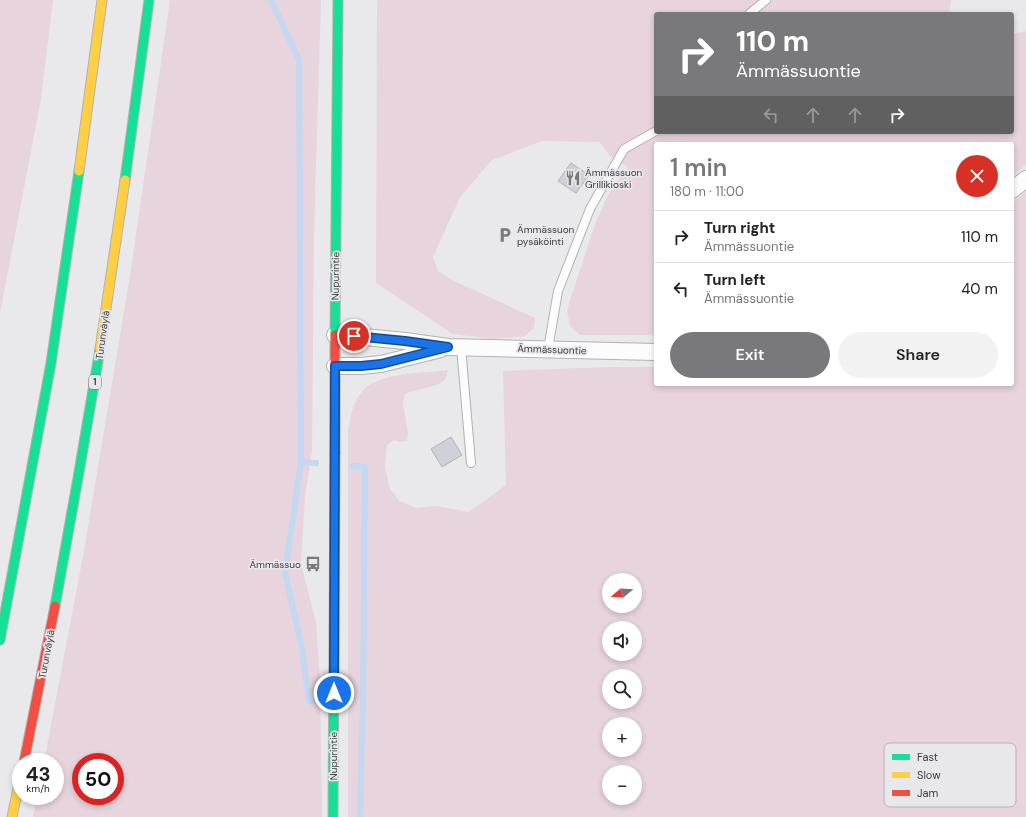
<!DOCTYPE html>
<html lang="en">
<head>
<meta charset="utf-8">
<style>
  :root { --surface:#fff; --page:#f2f2f2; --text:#222; --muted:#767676; --line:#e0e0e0; --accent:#79787a }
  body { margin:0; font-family:"DM Sans",sans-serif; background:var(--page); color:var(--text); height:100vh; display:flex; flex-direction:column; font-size:15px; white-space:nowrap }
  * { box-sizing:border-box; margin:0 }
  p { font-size:13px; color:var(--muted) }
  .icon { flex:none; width:22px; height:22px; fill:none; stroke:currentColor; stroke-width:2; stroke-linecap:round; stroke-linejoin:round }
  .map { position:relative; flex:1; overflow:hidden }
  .details { position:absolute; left:654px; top:142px; width:360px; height:244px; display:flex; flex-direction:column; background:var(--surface); border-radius:4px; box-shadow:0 2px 6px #0003 }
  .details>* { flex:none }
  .hud { position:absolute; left:654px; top:12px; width:360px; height:122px; border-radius:4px; box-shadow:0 2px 6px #0003; background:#79787a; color:#fff; overflow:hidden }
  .needle { width:26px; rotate:252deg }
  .controls { position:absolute; left:602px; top:573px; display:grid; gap:8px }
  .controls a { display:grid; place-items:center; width:40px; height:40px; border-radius:50%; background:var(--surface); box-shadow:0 2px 6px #0003; font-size:20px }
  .speed { position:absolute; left:12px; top:753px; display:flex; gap:8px; font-size:20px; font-weight:700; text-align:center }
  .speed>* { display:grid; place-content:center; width:52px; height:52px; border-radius:50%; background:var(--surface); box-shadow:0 2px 6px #0003; line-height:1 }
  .speed small { font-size:10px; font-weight:400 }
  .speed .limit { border:6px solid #d22; background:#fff; color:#111 }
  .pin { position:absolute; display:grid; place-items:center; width:34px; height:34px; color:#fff; margin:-17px; border:2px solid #fff; border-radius:50%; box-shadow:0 1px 4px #0007 }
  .me { position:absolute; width:44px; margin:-22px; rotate:0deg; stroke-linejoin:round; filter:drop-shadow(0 0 3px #0008) }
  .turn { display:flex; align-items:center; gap:14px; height:84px; padding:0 16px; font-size:18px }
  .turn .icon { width:52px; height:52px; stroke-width:2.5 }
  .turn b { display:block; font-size:28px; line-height:34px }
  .lanes { display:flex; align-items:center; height:38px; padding:0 16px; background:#0003; justify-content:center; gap:20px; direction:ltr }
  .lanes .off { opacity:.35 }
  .round { display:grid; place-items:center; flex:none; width:42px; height:42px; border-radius:21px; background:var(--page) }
  .overview { display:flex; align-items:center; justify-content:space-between; height:68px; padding:0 16px }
  h1 { font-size:24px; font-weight:600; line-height:30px; color:var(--accent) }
  .action { display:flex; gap:8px; margin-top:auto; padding:8px 16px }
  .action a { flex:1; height:46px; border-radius:24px; background:var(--accent); color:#fff; font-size:16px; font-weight:600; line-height:46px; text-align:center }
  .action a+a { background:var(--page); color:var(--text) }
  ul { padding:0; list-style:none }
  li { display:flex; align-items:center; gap:12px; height:52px; padding:0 16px; border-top:1px solid var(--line) }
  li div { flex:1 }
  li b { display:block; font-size:15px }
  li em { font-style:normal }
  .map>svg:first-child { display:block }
  .green { fill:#e7d4dc; fill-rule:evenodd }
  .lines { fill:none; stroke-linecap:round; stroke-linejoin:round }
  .stream { stroke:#c5d8f1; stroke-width:6 }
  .building { fill:#d0d0d8; stroke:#b3b3b5 }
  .lane-casing { stroke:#b2b2b3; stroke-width:10 }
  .street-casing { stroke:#b2b2b3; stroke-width:18 }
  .fast-casing { stroke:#b2b2b3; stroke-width:11 }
  .slow-casing { stroke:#b2b2b3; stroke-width:11 }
  .jam-casing { stroke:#b2b2b3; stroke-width:11 }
  .lane { stroke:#fcfcfc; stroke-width:8 }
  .street { stroke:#fcfcfc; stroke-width:16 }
  .fast { stroke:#16e098; stroke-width:9 }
  .slow { stroke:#ffcf43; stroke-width:9 }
  .jam { stroke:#f24e42; stroke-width:9 }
  .route-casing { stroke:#114b97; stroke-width:10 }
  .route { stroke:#1a73e8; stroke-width:7 }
  .labels { text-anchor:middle; stroke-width:3.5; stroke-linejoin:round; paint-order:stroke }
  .shield { fill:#e8e7eb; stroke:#706f72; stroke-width:1 }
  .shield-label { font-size:9px; font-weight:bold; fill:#3d3c3e }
  .poi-label { font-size:10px; fill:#3d3c3e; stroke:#e8e7eb; text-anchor:start }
  .street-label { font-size:10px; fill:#3d3c3e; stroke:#e8e7eb }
  .key { fill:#e8e7eb; stroke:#b5b4b7; stroke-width:1 }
  .key-label { font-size:11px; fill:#3d3c3e }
</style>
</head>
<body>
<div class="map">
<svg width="1026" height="817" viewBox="0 0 1026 817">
  <rect width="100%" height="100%" fill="#e9e8ea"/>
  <path class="green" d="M0 0H53L41 99 0 313Z
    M170 0H321L314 231 312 451 305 496 301 564 316 622 320 680 322 817H33L37 796H55V762H44L83 556 130 276ZM81 762H115V796H81Z
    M377 0H951L949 14H656V132H1012V34L1026 31V165L1012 176V144H656V335H580L570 326 567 310 594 227 608 195 628 167 611 157 599 142 542 141 492 160 460 197 433 257 438 271 452 280 535 318 534 328 525 336 494 339 453 334 376 283Z
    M1026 192V817H348V430C351 417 352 404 361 393 376 372 424 373 448 370 447 372 447 377 445 379 440 387 415 389 405 394L403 404 408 433 407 441 400 442 394 440 387 445 385 466 389 487 399 501 416 508 436 506 469 512 506 485 503 371 613 367H656V384H1012V203ZM609 580H635V606H609ZM609 628H635V654H609ZM609 676H635V702H609ZM609 724H635V750H609ZM609 772H635V798H609Z"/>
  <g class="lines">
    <path class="stream" d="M271 0 299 60 301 462 285 573 301 643 309 701H316
      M301 462 316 463
      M353 466 365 467 363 701 360 817"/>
  </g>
  <path class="building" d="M571 163 589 175 576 193 558 181Z
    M451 437 462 455 442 467 431 449Z"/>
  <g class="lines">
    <defs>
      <path id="lane" d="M749 14 766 0
        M461 347 471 463
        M548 349 558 291 590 209 624 149 656 131"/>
      <path id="street" d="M1012 190 1026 179
        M335 335 354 336 405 341 448 347 656 352
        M335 366H361L381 364 441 349"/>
      <path id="fast" d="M125 180 149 0
        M335 335 338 0
        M55 606 78 478 100 349
        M0 640 51 363 79 171
        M333 817 335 453"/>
      <path id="slow" d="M79 171 102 0
        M100 349 125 180
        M12 817 21 774"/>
      <path id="jam" d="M335 453V335
        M24 762 55 606"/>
    </defs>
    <use href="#lane" class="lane-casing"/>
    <use href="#street" class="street-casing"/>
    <use href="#fast" class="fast-casing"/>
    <use href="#slow" class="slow-casing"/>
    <use href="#jam" class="jam-casing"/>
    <use href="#lane" class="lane"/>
    <use href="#street" class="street"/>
    <use href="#fast" class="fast"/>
    <use href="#slow" class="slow"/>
    <use href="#jam" class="jam"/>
  </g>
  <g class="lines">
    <defs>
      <path id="route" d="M334 693 335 366H361L381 364 448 347 405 341 354 336"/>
    </defs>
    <use href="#route" class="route-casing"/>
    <use href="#route" class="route"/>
  </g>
  <defs>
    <symbol id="restaurant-bare" viewBox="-9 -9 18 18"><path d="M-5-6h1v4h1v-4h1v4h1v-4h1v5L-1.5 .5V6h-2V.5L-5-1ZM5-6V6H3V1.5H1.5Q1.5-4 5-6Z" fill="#79787a" stroke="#e8e7eb" stroke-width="2.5" paint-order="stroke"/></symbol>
    <symbol id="parking-bare" viewBox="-9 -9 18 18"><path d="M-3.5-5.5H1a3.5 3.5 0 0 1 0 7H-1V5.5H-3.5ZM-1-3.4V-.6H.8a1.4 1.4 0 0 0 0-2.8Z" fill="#79787a" stroke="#e8e7eb" stroke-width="2.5" paint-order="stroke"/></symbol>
    <symbol id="bus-bare" viewBox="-9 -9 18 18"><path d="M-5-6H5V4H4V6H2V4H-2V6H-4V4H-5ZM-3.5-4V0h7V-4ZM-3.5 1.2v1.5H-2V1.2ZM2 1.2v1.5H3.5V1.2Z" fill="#79787a" stroke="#e8e7eb" stroke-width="2.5" paint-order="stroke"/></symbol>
  </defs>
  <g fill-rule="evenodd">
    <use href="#restaurant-bare" x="562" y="167" width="22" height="22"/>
    <use href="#parking-bare" x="494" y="224" width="22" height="22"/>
    <use href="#bus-bare" x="302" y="553" width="22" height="22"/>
  </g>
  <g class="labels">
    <rect class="shield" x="89" y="375" width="12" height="14" rx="3"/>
    <g class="shield-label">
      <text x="95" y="385">1</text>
    </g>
    <g class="poi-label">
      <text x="585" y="176">Ämmässuon<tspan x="585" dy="12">Grillikioski</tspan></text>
      <text x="517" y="233">Ämmässuon<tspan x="517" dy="12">pysäköinti</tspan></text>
      <text x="301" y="568" text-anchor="end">Ämmässuo</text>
    </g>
    <g class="street-label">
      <text transform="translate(335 276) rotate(-89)" y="4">Nupurintie</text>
      <text transform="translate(102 335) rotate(-82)" y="4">Turunväylä</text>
      <text transform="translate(552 349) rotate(2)" y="4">Ämmässuontie</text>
      <text transform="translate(46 654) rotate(-79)" y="4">Turunväylä</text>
      <text transform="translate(333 756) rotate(-90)" y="4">Nupurintie</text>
    </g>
  </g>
  <rect x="884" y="743" width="132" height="64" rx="6" class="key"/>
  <rect x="892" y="754" width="18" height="6" fill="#16e098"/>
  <rect x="892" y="772" width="18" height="6" fill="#ffcf43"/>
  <rect x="892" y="790" width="18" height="6" fill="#f24e42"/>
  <g class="key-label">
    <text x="917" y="761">Fast</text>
    <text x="917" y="779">Slow</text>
    <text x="917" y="797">Jam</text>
  </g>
</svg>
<div class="controls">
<a><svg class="needle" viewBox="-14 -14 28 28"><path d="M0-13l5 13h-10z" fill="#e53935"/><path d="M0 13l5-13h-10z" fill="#767676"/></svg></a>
<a><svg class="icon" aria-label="sound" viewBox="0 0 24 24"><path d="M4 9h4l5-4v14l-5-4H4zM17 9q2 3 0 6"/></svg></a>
<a><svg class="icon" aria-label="search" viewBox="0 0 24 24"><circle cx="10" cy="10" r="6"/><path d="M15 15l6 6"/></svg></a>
<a>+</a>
<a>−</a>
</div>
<div class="speed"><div>43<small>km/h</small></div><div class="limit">50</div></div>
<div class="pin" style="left:354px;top:336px;background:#d93025"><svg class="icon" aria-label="arrive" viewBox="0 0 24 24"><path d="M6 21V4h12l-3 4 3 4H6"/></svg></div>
<svg class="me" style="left:334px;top:693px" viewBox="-20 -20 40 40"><circle r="17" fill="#1a73e8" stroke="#fff" stroke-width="3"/><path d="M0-11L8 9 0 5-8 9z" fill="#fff"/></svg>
<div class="hud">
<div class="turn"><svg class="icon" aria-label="right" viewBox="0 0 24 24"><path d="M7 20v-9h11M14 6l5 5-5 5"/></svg><div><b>110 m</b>Ämmässuontie</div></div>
<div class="lanes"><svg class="icon off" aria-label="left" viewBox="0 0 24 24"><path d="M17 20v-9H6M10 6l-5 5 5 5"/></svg><svg class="icon off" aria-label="ahead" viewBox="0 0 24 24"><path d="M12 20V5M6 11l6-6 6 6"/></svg><svg class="icon off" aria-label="ahead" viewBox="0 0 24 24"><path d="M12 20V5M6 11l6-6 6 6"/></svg><svg class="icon" aria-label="right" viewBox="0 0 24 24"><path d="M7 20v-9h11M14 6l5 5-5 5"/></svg></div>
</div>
<section class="details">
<div class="overview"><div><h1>1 min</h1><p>180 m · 11:00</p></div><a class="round" style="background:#d93025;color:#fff"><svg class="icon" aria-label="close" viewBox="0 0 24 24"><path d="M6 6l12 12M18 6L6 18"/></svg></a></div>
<ul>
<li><svg class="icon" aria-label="right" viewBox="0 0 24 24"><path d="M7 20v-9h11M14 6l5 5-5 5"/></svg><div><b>Turn right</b><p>Ämmässuontie</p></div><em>110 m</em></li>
<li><svg class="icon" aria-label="left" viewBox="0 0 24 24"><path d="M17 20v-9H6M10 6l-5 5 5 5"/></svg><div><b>Turn left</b><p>Ämmässuontie</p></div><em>40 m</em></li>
</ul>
<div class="action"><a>Exit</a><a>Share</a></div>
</section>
</div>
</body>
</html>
